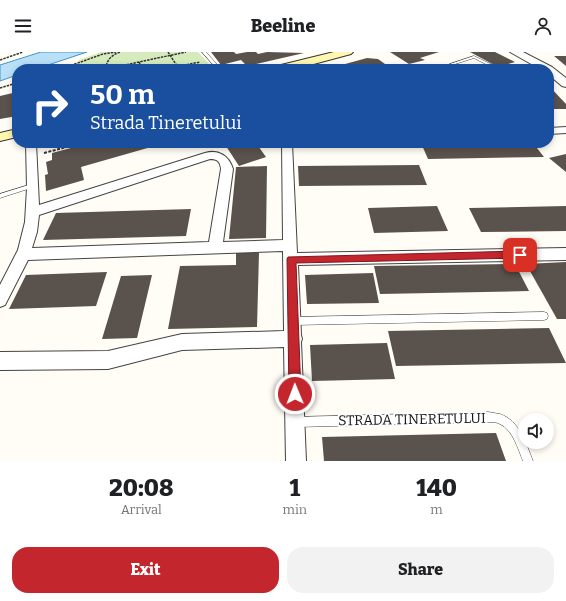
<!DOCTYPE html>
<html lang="en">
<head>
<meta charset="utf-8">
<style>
  :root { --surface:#fff; --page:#f2f2f2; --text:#202124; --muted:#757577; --accent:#c4262e }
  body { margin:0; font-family:Bitter,serif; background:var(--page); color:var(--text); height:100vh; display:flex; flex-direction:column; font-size:15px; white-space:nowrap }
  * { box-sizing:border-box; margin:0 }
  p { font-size:13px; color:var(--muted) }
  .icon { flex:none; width:22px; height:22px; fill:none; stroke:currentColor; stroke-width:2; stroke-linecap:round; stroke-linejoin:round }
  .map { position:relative; height:409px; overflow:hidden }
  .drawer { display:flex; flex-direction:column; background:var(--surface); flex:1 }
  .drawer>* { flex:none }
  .top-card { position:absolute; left:12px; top:12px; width:542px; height:84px; border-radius:16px; box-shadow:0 2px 6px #0003; background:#1a4fa0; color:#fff; overflow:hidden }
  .buttons { position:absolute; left:518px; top:361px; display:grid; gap:8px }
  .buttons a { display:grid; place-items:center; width:36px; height:36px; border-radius:50%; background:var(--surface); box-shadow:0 2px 6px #0003; font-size:20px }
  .pin { position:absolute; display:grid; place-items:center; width:34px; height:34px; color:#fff; margin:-17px; border-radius:8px; box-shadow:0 2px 6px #0006 }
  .me { position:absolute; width:44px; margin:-22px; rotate:359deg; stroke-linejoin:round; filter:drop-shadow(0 0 3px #0008) }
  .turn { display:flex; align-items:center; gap:14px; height:84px; padding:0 12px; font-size:18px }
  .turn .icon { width:52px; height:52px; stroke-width:2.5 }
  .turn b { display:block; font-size:28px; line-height:34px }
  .eta { display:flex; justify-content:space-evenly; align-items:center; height:68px; text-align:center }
  .eta b { font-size:24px; font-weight:800; line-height:28px }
  .button { display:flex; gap:8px; margin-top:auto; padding:8px 12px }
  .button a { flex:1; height:46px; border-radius:16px; background:var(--accent); color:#fff; font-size:16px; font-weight:800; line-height:46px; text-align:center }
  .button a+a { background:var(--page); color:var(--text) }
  header { display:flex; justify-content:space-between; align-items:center; height:52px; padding:0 12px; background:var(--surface); font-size:18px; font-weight:800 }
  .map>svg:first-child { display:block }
  .green { fill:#d5ebbd }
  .water { fill:#b9e0f7; stroke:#3f96cf }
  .building { fill:#5a524d }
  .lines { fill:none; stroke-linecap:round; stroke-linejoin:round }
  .service-casing { stroke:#444; stroke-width:1 }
  .minor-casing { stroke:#444; stroke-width:2 }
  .tertiary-casing { stroke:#444; stroke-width:2 }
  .secondary-casing { stroke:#333; stroke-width:2 }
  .path-far1 { stroke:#333; stroke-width:1.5; stroke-dasharray:2.5 1; stroke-linecap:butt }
  .path { stroke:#333; stroke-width:2; stroke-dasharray:3 1.5; stroke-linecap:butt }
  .service { fill:#fff; fill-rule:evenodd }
  .minor { fill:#fff; fill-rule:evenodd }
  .tertiary { fill:#fff; fill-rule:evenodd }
  .secondary { fill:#fff6b0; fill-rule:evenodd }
  .route { fill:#c4262e; stroke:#7f191e }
  .labels { text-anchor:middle; stroke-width:4; stroke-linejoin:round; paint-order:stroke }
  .near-street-label { font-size:14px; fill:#111; stroke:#fff }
</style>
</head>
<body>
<header><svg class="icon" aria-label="menu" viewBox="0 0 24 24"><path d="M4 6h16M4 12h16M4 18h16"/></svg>Beeline<svg class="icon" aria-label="person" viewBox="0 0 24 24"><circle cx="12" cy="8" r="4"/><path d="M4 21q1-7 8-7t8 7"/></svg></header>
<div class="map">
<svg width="566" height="409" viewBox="0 0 566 409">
  <rect width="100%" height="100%" fill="#fffdf5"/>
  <path class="green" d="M101 0H198L214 17H80L79 8Z"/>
  <path class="water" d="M41 0H87L36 17H17V23L0 29V13Z"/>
  <path class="building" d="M211 0H234L236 2 247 0H256L258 2 267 0 304 1 247 14 241 8 221 13Z
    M390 0H439L420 6 425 8 409 12Z
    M470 0H495L515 10 498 15Z
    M554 4H566V14Z
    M367 6 378 7 392 17H327Z
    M549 34 566 52V57H549Z
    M17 40V64L0 67V44Z
    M90 91H165L81 115 84 128 46 139 45 123 48 122 46 110 52 108V101Z
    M224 91H256L266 105 239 114Z
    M421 91H533L544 105 428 107Z
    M566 102V120L549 106Z
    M419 113 427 133 299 134 298 114Z
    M267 114 266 186 229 187 236 115Z
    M437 154 448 179 374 181 368 156Z
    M566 154V179L481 180 469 156Z
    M191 157 186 184 43 188 56 161Z
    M236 201H259L257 275 168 277 180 214 236 213Z
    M566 210V267H557L526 212Z
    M515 212 529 239 380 242 374 214Z
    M107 220 96 254 9 257 26 223Z
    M373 221 379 251 307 252 305 223Z
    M152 223 137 286 102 287 121 224Z
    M549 276 566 311 396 314 388 279Z
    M387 291 395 327 312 329 310 293Z
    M496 381 506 409H324L322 385Z"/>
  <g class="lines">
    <defs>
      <path id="service" d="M202 0H206L221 17H217Z
        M474 4 499 16 500 17H495L474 6 452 13 450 12Z
        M32 132 34 133V135L0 146V142Z
        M544 260 547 261 548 264 547 267 544 268 293 273 290 272 289 269 290 266 293 265Z
        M488 360C492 361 496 361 500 362 520 369 526 392 533 409H523C518 397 513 378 500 372 497 370 492 370 488 370L296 375 293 373 291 370 293 367 296 365Z"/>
      <path id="minor" d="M566 75V81L549 82V76Z
        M26 91H36L39 153 205 101C219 97 229 104 233 117L223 190 283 188 282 91H292L297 201 566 196V208L298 213 301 283 302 287 301 290 306 409H286L284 295 182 298 108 317 0 318V300L108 299 182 282 284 279 283 199 28 208 5 253 0 255V233L18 198 25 170 27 136ZM210 107C217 107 220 109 221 117L209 190 32 196 37 180 39 163Z"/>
      <path id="tertiary" d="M510 0H523L552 15 566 26V35L562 34 549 23V17H540Z"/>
      <path id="secondary" d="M334 0H353L351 2 295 17H275L277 14Z
        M17 77V85L0 89V81Z"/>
    </defs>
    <use href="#service" class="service-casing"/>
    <use href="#minor" class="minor-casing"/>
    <use href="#tertiary" class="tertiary-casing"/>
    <use href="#secondary" class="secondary-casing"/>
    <path class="path-far1" d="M168 0 179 17
      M0 8 23 0
      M139 10 142 17
      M74 13V17
      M61 17 103 2 116 0
      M106 17 186 0
      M106 17C106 8 112 3 120 0
      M142 17H150
      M166 17 200 10
      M0 36 17 31"/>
    <path class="path" d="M44 101 82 91"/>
    <use href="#service" class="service"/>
    <use href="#minor" class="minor"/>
    <use href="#tertiary" class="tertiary"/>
    <use href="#secondary" class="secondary"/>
  </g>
  <path class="route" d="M520 199 525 203 520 206 296 211 301 342 299 346 295 348 291 346 289 342 287 207 288 205Z"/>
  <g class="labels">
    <g class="near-street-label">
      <text transform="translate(412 367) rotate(-1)" y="5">STRADA TINERETULUI</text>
    </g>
  </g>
</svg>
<div class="buttons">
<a><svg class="icon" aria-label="sound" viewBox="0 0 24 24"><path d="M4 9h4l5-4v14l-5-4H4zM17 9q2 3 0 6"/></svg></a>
</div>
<div class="pin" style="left:520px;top:203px;background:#d93025"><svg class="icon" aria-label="arrive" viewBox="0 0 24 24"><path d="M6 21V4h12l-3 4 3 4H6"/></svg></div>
<svg class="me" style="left:295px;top:342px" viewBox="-20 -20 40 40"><circle r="17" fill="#c4262e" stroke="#fff" stroke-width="3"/><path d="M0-11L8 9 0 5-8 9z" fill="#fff"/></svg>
<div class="top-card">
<div class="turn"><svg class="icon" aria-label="right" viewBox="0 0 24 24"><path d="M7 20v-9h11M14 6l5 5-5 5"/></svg><div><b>50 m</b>Strada Tineretului</div></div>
</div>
</div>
<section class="drawer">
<div class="eta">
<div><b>20:08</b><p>Arrival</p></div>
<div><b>1</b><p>min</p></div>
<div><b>140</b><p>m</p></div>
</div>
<div class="button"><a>Exit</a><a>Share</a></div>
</section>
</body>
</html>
